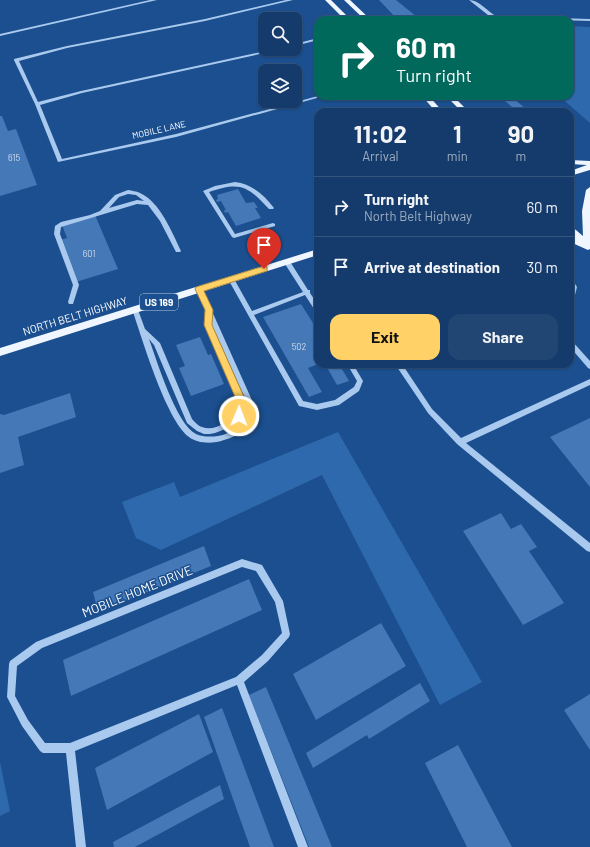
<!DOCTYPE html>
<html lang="en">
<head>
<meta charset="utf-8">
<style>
  :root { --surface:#143b6b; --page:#214673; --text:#f1f3f6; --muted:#9dadc1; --line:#33557e; --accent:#ffd166 }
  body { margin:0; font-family:Barlow,sans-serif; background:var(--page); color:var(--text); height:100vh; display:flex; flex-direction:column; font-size:15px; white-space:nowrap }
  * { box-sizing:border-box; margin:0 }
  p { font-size:13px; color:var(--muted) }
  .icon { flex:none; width:22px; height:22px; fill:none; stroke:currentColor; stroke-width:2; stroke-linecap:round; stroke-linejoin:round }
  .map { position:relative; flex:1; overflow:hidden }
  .side { position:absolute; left:314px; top:108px; width:260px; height:260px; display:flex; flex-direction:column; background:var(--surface); border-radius:12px; box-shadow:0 1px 3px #0004,0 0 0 1px var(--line) }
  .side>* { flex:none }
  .top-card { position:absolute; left:314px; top:16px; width:260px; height:84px; border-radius:12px; box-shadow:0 1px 3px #0004,0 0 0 1px var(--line); background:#00695c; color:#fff; overflow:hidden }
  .controls { position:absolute; left:258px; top:12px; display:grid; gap:8px }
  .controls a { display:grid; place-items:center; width:44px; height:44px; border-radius:8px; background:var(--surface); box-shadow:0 1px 3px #0004,0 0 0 1px var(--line); font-size:20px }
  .pin { position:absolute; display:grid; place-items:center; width:34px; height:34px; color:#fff; margin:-41px -17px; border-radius:50% 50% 50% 0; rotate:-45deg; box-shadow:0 0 4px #0007 }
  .pin .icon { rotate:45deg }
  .me { position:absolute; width:44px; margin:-22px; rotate:1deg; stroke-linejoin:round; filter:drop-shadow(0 0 3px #0008) }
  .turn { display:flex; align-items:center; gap:14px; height:84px; padding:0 16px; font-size:18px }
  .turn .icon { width:52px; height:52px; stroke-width:2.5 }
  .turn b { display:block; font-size:28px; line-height:34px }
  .eta { display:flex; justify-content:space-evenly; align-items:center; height:68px; text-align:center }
  .eta b { font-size:24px; font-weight:700; line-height:28px }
  .action { display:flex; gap:8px; margin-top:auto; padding:8px 16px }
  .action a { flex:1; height:46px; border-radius:12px; background:var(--accent); color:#111; font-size:16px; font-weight:700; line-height:46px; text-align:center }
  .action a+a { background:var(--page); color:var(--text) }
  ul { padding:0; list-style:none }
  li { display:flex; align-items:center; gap:12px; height:60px; padding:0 16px; border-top:1px solid var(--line) }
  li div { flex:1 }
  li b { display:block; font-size:15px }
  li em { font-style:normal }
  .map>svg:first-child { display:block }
  .green { fill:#2e69ad }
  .building { fill:#4478b7 }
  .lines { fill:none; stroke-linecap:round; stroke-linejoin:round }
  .minor { fill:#a9c9ee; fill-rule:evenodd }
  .major { fill:#f0f6ff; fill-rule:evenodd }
  .route { fill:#ffd166; stroke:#a68842 }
  .labels { text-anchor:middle; stroke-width:3; stroke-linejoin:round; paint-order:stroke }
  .far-street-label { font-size:9px; fill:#fff; stroke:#1b4f8f }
  .number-label { font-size:9px; fill:#d0dded }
  .shield { fill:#1b4f8f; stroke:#bbcadd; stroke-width:1 }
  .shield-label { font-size:10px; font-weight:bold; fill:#fff }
  .street-label { font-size:11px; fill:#fff; stroke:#1b4f8f }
  .near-street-label { font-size:13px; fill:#fff; stroke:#1b4f8f }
</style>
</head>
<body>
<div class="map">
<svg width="590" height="847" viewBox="0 0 590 847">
  <rect width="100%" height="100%" fill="#1b4f8f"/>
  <path class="green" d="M570 26 590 27V123L559 96H570Z
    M338 432 482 682 440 705 322 475 161 550 136 538 122 502 174 482 180 497Z
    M0 762 10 811 0 816Z"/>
  <path class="building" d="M379 0H396L417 17 398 20Z
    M513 98 526 109 535 107 537 109 542 107 547 112H518L505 101Z
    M0 116H2L8 131 16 129 37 185 0 196Z
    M238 189 246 203 254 202 258 208H255L261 218 236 226 228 212 225 213 224 210H226L221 201 217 202 216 200 218 199 217 195Z
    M95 215 118 269 76 282 60 240 67 238 62 225Z
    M301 304 318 331V364L308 368 322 392 309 397 263 317Z
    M200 337 208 355 211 354 224 384 191 396 179 368 185 366 176 345Z
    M325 364H339L349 381 337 385Z
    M70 393 76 417 18 437 24 465 0 473V414L4 415Z
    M590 418V487L550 437Z
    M501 513 511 529 521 524 537 547 529 551 564 603 523 625 463 531Z
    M204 546 211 566 98 612 93 592Z
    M249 579 262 610 71 696 63 660Z
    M381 623 406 666 316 720 293 674Z
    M420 683 430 701 369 739 367 735 313 768 306 753Z
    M266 687 332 847H309L249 695Z
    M590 694V750L564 710Z
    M222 708 274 847H250L204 717Z
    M199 714 213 752 107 810 95 768Z
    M458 745 512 847H467L425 763Z
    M220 785 224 799 135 847H114L113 842Z"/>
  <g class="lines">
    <path class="minor" d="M150 0H157L0 36V34Z
      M286 0H293L205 21 67 48 19 61 38 102 81 91 275 49H283L82 93 40 105 62 159 176 134 318 96H324L176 137 58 162 35 104 14 60V59L67 46 205 19Z
      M469 0C479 0 487 11 496 16L590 19V21L495 18 488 15Z
      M318 38V40L295 46V44Z
      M235 182C252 184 264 195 274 208L273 209H269C248 186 240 181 209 192L235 234 273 223 275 224V226L234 238 232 237 203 191 215 186Z
      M128 190C132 191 136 191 140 193 160 202 172 232 181 251L180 252H176L160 221 148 205 137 204 61 227 60 234 79 285 73 304H69L68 302 73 285 54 234 55 226 61 222 90 215 100 211 115 195ZM128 194 136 195 144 201 137 200 109 208 119 197Z
      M285 260H289L308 290H310V293L318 305V312H316L305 295 254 315 303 401 317 404 335 400 354 387 357 381 347 364H353L363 381 359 391 339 405 317 410 299 406 228 279 229 277H233L252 311 303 292 285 264Z
      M570 279H572L577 287 573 303 570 305 571 287Z
      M197 287H201L202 289 255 407 257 415C251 428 238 436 224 440 213 444 198 444 189 437 166 420 142 338 132 309L135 307H137L145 329 160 343 192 419C195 422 198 426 202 427 214 432 227 422 236 415L238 399 205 325 206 311 196 289ZM211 323 249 407 250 414C242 425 231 434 218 436 211 437 202 437 196 434 176 424 157 361 149 339L154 345 187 423 197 431 204 434H210L215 433 228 428 241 418 244 399Z
      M570 340 572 341 590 361V369L588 368 570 347Z
      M395 364H402L432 409 461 438 590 379V385L466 443 590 543V552L587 551 457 444 428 413Z
      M242 559 262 565 283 601 290 634 289 637 268 661 244 682 308 847H298L237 685 75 751 86 847H76L66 753H43L40 751 22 726 7 697 9 664 10 661 36 642ZM242 567 256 571 275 602 282 633 262 655 236 677 70 743H45L28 720 15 696 17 666 42 648Z"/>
    <path class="major" d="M325 0H331L351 20H345Z
      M344 0H350L371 20H365Z
      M422 96H429L443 112H436Z
      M446 96H453L469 112H462Z
      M570 160 590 161V170L570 176V171L587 165 570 164Z
      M590 187V249L588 250 570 242V236L575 238 570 233V225L583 236 582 211 586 190Z
      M318 249V255L0 356V348Z"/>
  </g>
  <path class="route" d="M264 266 267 267V271L204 291 213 310 212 325 245 399 242 419H236L235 416 236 399 204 325 205 310 195 289 196 287Z"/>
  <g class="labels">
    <g class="far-street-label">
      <text transform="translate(159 130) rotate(-13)" y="3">MOBILE LANE</text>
    </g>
    <g class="number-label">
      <text x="14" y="161">615</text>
      <text x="89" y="257">601</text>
      <text x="299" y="350">502</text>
    </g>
    <rect class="shield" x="140" y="294" width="38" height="16" rx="3"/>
    <g class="shield-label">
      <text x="159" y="306">US 169</text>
    </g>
    <g class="street-label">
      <text transform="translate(75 316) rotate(-17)" y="4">NORTH BELT HIGHWAY</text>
    </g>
    <g class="near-street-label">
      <text transform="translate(137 591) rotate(-22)" y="5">MOBILE HOME DRIVE</text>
    </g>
  </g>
</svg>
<div class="controls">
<a><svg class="icon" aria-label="search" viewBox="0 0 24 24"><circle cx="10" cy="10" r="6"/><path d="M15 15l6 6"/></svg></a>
<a><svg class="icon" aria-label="layers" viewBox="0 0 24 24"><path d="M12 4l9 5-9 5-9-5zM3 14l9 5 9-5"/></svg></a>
</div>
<div class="pin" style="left:264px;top:269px;background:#d93025"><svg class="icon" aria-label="arrive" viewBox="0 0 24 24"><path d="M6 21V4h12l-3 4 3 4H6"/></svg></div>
<svg class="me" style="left:239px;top:416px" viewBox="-20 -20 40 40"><circle r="17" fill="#ffd166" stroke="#fff" stroke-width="3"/><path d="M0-11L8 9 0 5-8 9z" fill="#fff"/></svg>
<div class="top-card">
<div class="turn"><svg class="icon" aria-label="right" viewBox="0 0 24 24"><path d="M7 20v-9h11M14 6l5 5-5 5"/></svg><div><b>60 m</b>Turn right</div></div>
</div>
<section class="side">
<div class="eta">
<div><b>11:02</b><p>Arrival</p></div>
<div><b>1</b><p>min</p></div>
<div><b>90</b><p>m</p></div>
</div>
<ul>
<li><svg class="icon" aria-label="right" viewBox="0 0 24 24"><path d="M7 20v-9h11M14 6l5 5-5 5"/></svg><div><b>Turn right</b><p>North Belt Highway</p></div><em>60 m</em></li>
<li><svg class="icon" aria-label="arrive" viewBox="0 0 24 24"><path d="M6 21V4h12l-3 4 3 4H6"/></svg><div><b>Arrive at destination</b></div><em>30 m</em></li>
</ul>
<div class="action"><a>Exit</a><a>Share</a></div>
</section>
</div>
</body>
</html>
